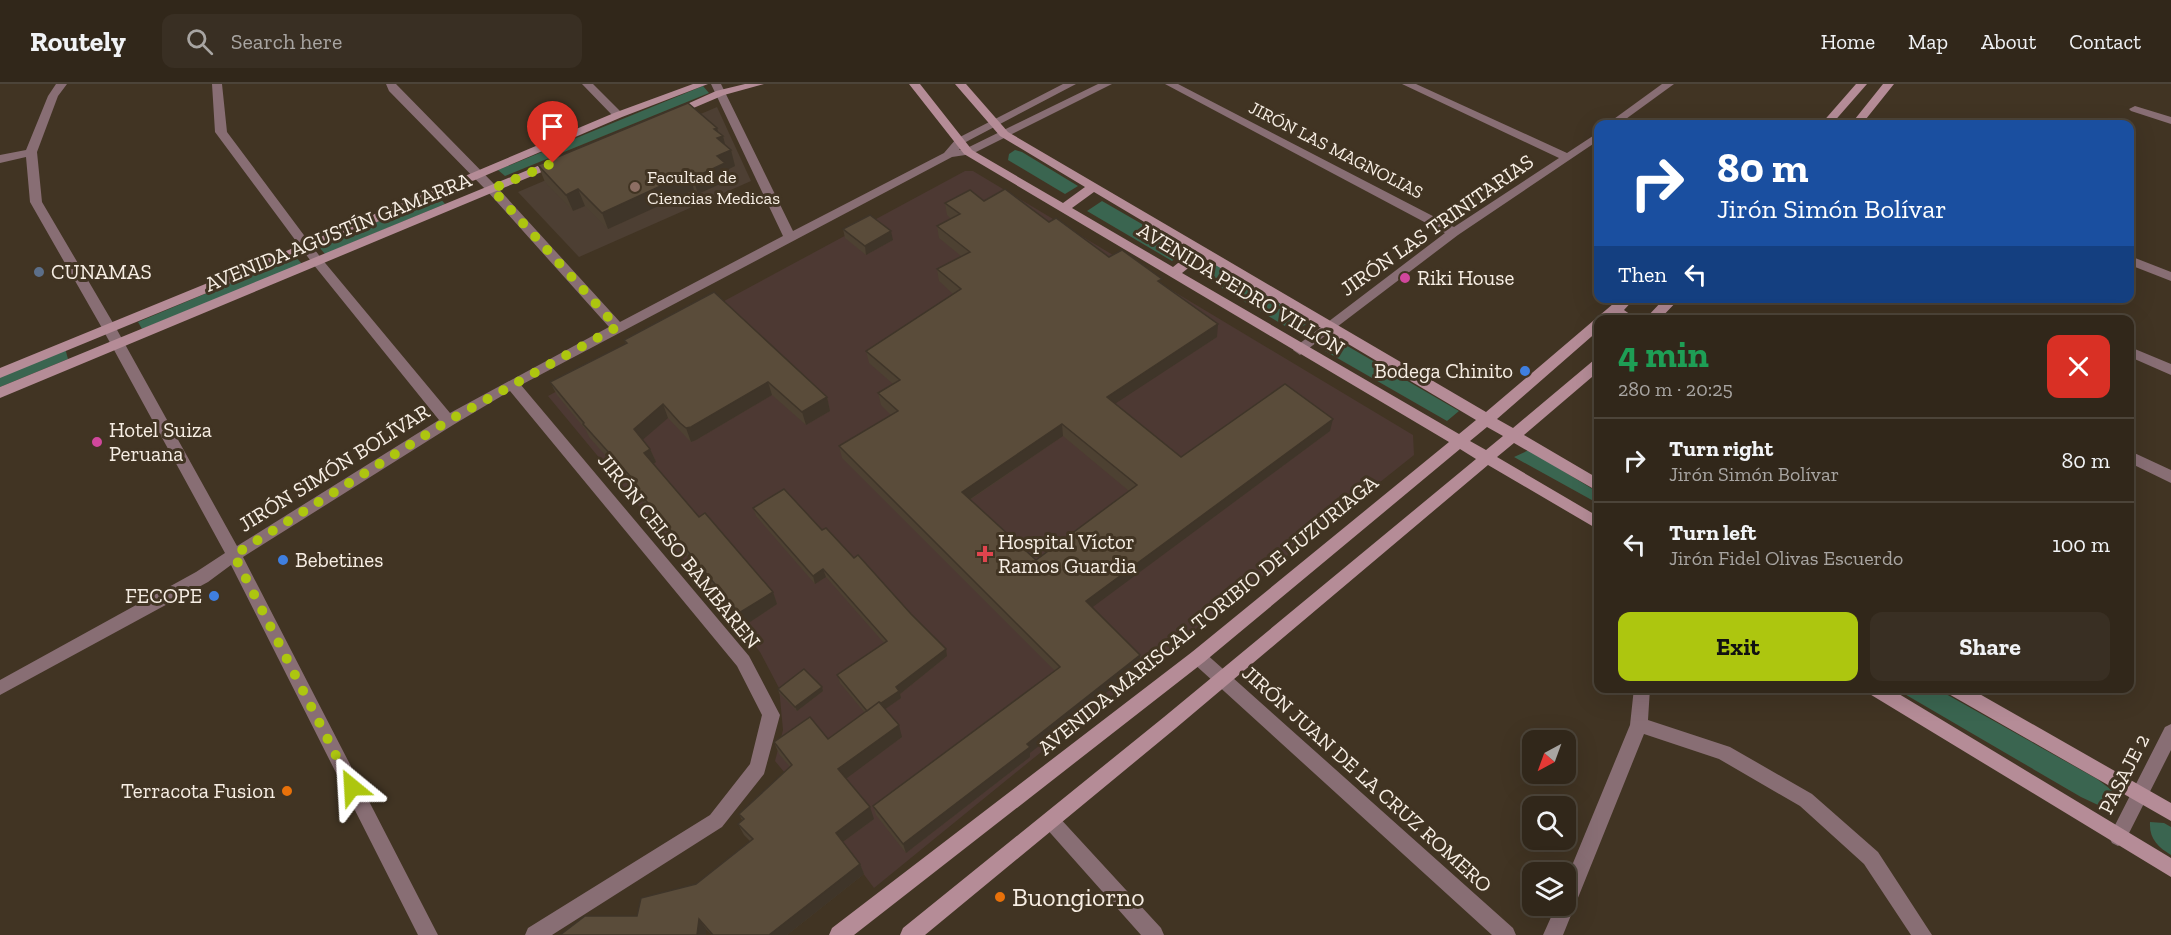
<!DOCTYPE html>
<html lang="en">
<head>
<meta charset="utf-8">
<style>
  :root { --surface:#31271a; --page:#392f23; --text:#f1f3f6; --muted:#a8a5a2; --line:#4c4439; --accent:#adc60f }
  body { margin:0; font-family:"Zilla Slab",serif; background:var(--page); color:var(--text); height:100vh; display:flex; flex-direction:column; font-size:22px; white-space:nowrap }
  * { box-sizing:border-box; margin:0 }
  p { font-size:20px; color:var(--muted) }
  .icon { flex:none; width:33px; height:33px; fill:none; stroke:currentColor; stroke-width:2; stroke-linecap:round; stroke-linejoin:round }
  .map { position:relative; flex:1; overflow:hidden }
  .panel { position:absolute; left:1594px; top:231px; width:540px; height:378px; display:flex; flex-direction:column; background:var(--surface); border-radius:12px; box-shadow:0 6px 24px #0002,0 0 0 2px var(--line) }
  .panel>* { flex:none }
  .banner { position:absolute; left:1594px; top:36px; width:540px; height:183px; border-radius:12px; box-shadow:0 6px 24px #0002,0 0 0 2px var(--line); background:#1a4fa0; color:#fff; overflow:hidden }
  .needle { width:39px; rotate:221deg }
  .buttons { position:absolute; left:1522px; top:646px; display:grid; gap:12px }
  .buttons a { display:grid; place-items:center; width:54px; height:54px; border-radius:12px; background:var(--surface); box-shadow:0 6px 24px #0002,0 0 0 2px var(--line); font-size:30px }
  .pin { position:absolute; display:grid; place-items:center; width:51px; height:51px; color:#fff; margin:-62px -26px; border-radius:50% 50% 50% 0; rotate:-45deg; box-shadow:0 0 6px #0007 }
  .pin .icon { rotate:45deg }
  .me { position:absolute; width:66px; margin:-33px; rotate:333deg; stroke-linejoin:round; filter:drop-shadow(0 0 4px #0008) }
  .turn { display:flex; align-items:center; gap:21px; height:126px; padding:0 24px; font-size:27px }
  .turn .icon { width:78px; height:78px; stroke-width:2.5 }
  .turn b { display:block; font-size:42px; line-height:51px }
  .then { display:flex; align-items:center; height:57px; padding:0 24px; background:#0003; gap:12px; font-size:22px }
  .round { display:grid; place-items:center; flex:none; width:63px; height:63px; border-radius:12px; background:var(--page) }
  .summary { display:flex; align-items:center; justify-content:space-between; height:102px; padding:0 24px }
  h1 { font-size:36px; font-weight:700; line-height:45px; color:#1e9e55 }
  .primary-button { display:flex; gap:12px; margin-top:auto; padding:12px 24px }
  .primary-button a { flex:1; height:69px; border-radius:12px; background:var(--accent); color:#111; font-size:24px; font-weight:700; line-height:69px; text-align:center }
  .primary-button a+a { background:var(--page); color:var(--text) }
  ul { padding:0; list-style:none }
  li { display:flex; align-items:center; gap:18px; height:84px; padding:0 24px; border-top:2px solid var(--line) }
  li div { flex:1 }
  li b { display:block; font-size:22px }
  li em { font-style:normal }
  header { display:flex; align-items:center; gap:36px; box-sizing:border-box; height:84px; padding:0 30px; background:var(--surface); border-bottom:2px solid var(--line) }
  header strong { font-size:28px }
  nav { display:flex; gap:33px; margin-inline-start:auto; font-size:21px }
  .search { width:420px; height:54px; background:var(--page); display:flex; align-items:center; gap:15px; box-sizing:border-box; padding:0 21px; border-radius:12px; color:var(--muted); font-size:22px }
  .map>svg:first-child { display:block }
  .education { fill:#4d3f33 }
  .medical { fill:#4d3933 }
  .green { fill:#3a6550 }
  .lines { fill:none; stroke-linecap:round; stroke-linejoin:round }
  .street { fill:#886e74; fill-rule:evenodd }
  .secondary { fill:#b58c97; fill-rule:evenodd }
  .wall { fill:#4d4132; fill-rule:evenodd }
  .shaded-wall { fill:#3f3529 }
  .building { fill:#5a4c3a; stroke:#3f3529; stroke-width:1.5; fill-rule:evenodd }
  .route { stroke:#adc60f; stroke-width:10; stroke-dasharray:0 18 }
  .education-dot { fill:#8d6e63; stroke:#413423; stroke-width:2 }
  .service-dot { fill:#5c6f8a; stroke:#413423; stroke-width:2 }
  .hotel-dot { fill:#d1479c; stroke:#413423; stroke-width:2 }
  .shop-dot { fill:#3f7fe0; stroke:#413423; stroke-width:2 }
  .health-dot { fill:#e0444e; stroke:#413423; stroke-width:2 }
  .food-dot { fill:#e8710a; stroke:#413423; stroke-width:2 }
  .labels { text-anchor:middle; stroke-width:6; stroke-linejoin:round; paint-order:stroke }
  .far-street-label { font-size:18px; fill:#f7eee4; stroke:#413423 }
  .far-poi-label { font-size:18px; fill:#f7eee4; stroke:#413423; text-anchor:start }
  .street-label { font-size:21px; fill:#f7eee4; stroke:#413423 }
  .poi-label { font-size:21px; fill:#f7eee4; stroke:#413423; text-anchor:start }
  .near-poi-label { font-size:26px; fill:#f7eee4; stroke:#413423; text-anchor:start }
</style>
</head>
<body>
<header>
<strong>Routely</strong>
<div class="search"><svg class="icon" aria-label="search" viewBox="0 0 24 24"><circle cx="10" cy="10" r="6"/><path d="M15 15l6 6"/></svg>Search here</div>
<nav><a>Home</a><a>Map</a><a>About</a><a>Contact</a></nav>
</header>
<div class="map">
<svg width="2171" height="851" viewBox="0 0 2171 851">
  <rect width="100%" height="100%" fill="#413423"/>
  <path class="education" d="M717 23 751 97 579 173 518 108Z"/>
  <path class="medical" d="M965 87H973L1413 351 1414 371 1030 677 874 804 815 725 775 677 783 646 779 604 760 568 548 312Z"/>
  <path class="green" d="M703 2 709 9 505 92 498 86Z
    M1015 66 1022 68 1078 102 1065 110 1008 76 1009 70Z
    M439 113 445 120 325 170 318 162Z
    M1102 117 1187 166 1172 177 1087 127Z
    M295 172 302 180 142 245 138 238Z
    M1211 177 1309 238 1295 248 1197 189Z
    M1337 256 1459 327 1447 337 1325 267Z
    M65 264 68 275 0 303V292Z
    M1529 366 1599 409V420L1514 373Z
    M1896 605H1937L2097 695 2113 707V718L2098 721 2081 713Z
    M2150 738 2164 739 2171 743V771C2158 763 2149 755 2150 738Z"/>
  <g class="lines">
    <path class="street" d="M56 0H67L58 12 37 68 42 118 116 244 237 462 439 336 313 180 215 48 212 0H222L227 48 321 174 450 329 609 243 488 108 389 7 386 0H396L496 102 620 238 783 152 711 0H721L793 147 944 69 956 55 1063 0H1076L964 59 959 66 965 65 1098 0H1112L972 70 952 73 521 301 749 572 780 631 764 690 722 743 552 851H525L528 844 710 731 750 680 762 631 737 582 510 307 453 341 243 473 438 851H418L231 481 208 498 0 611V596L196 488 225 469 102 244 30 118 26 73 0 79V71L26 66 48 12Z
      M582 0H593L622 29V33H614Z
      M1165 0H1178L1454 143 1559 74 1402 0H1416L1567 69 1599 48V56L1458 151 1300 271 1293 266 1295 263 1445 149Z
      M1662 0H1674L1619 40H1607Z
      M2135 22 2171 33V40L2131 27 2129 25Z
      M2130 172 2171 188V197L2130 181Z
      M2130 263 2171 280V291L2130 273Z
      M2130 367 2171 386V399L2130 379Z
      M1198 566 1204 568 1513 844 1516 851H1492L1192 578 1190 573 1192 568Z
      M1634 604H1650L1648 636 1730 663 1812 710 1878 768 1932 851H1911L1864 780 1800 722 1719 675 1644 650 1563 851H1543L1556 822H1566V796L1630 641Z
      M2171 640V666L2124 759 2118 762 2112 759 2109 753 2112 747 2165 643Z
      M1051 728 1057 731 1161 844 1164 851H1141L1045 743 1042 737 1045 731Z"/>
    <path class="secondary" d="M693 0H708L622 33 321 162 0 294V284L313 156 614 29Z
      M745 0H764L724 11 677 31H669L667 29 716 7Z
      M909 0H920L972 66 1063 119 1085 103 1000 52 955 0H966L1008 48 1486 328 1620 214H1635L1624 226 1638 236H1621L1615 233 1612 236H1599V246L1497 335 1513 344 1594 276 1599 274V287L1524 351 1599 395V408L1514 359 1497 373 1599 433V446L1488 381 1176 644 925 851H900L903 844 1164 633 1476 375 1460 365 1204 578 854 851H829L832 844 1192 568 1449 358 964 70ZM1094 108 1193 167 1173 183 1072 124ZM1202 173 1476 336 1459 350 1182 189ZM1487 343 1503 352 1486 366 1470 357Z
      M1856 0H1867L1832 40H1821Z
      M1883 0H1894L1862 40H1851Z
      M557 74 561 76V80L0 314V303Z
      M1665 214H1680L1659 236H1644Z
      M1866 604H1889L2171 774V793L1868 609Z
      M1945 604H1969L2171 719V737L1947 609Z"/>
  </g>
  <path class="wall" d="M719 49 725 61 731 66 735 82 727 86 729 96 698 110 694 106 608 145 585 122 573 127 545 98 538 81Z
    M984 117 1049 138 1109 173 1162 200 1217 253 1115 319 1181 373 1330 347 1092 523 1140 582 1030 669V673L906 769 876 731 873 722 1055 587 842 374 839 362 891 331 881 321 878 309 893 300 869 279 866 267 953 210 939 197 937 185 961 172 939 154 937 142 951 135 947 131 945 119ZM1063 352 1129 407 1036 476 970 416Z
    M843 145 893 156 866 171 845 154Z
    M624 256 827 313 830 327 806 341 772 311 696 356 691 358 685 352 668 334 642 356 650 365 656 378 653 380 699 433 773 508 777 520 744 542 635 409 630 399 589 353 586 346 557 311 550 298 626 260Z
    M753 424 822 446 854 474 946 565 947 572 900 610 901 614 885 625 902 653 846 694 874 735 843 758 860 780 864 790 787 851H712L706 845 637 832 696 800 750 757 744 751 738 740 742 736 739 730 790 683 779 670 774 658 828 655 865 629 840 599 837 591 884 559 826 493 815 500 756 432Z
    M822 603 823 607 797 627 779 609 778 605Z"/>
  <path class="shaded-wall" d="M717 44 720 53 723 52 727 68 731 66 735 82 727 86 729 96 698 110 693 94 717 72 714 45Z
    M689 89 694 106 608 145 602 129Z
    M578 105 585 122 573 127 566 111Z
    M891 147 893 156 866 171 865 162Z
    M1218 240 1217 253 1107 325V313Z
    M768 298 772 311 696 356 691 358 686 344Z
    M827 313 830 327 806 341 802 328Z
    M663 320 668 334 639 359 634 345Z
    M1333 335 1330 347 1086 528V517Z
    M1062 340 1063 352 963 420 962 408Z
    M650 365 656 378 650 382 644 369Z
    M823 485 826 493 815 500 813 492Z
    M773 508 777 520 744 542 739 529Z
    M946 565 947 572 900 610 901 614 871 635 868 628 896 603Z
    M1140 571V582L1030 669V673L906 769 903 760 1027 660Z
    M822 603 823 607 797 627 795 623Z
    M899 641 902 653 843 697 838 685Z
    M870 723 874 735 840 760 836 749Z
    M860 780 864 790 787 851H769Z
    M699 835 706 845V851H697Z"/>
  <path class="building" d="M688 19 717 44 714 45 723 52 717 54 731 66 717 72 725 79 693 94 689 89 602 129 578 105 566 111 538 81Z
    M1005 105 1049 138 1056 134 1109 173 1122 166 1162 195 1158 197 1218 240 1107 313 1181 373 1285 300 1333 335 1086 517 1140 571 1027 660 1030 663 903 760 873 722 1060 583 839 362 898 327 878 309 900 296 866 267 961 205 937 185 970 168 937 142 960 130 945 119 970 106 984 117ZM1062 340 1137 401 1036 476 962 408Z
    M870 131 891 147 865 162 843 145Z
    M714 208 827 313 802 328 768 298 691 343 686 344 680 339 663 320 634 345 650 365 644 369 699 433 705 429 773 508 739 529 629 396 632 394 583 340 584 339 550 298 627 259 624 256Z
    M784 405 822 446 826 444 854 474 858 471 911 530 946 565 896 603 899 607 881 619 879 618 867 627 837 591 887 557 823 485 813 492 753 424Z
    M804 585 822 603 795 623 778 605Z
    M879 618 899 641 838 685 870 723 836 749 860 780 769 851H713L699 835 697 851H560L585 832H637L641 814 696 800 753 755 738 740 744 735 739 730 792 681 774 658 810 633 828 655Z"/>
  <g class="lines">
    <path class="route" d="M352 703 234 471 448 337 617 243 492 105 553 79"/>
  </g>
  <circle class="education-dot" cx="635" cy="103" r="6"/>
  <circle class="service-dot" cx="39" cy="188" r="6"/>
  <g class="hotel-dot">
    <circle cx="1405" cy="194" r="6"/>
    <circle cx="97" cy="358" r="6"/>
  </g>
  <g class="shop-dot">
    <circle cx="1525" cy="287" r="6"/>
    <circle cx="283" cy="476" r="6"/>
    <circle cx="214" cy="512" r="6"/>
  </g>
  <path class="health-dot" d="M982 461h6v6h6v6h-6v6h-6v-6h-6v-6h6z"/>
  <g class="food-dot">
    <circle cx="287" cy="707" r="6"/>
    <circle cx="1000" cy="813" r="6"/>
  </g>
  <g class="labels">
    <g class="far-street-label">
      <text transform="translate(1336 66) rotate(27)" y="6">JIRÓN LAS MAGNOLIAS</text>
    </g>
    <g class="far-poi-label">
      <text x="647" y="99">Facultad de<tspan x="647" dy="21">Ciencias Medicas</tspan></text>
    </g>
    <g class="street-label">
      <text transform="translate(1437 141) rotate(-35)" y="7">JIRÓN LAS TRINITARIAS</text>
      <text transform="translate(338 148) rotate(-22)" y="7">AVENIDA AGUSTÍN GAMARRA</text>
      <text transform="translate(1241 205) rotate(31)" y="7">AVENIDA PEDRO VILLÓN</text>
      <text transform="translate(334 384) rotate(-32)" y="7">JIRÓN SIMÓN BOLÍVAR</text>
      <text transform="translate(679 467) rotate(51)" y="7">JIRÓN CELSO BAMBAREN</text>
      <text transform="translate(1208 531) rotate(-39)" y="7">AVENIDA MARISCAL TORIBIO DE LUZURIAGA</text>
      <text transform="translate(2124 690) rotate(-63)" y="7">PASAJE 2</text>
      <text transform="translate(1367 695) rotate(42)" y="7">JIRÓN JUAN DE LA CRUZ ROMERO</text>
    </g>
    <g class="poi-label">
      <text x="51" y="195">CUNAMAS</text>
      <text x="1417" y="201">Riki House</text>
      <text x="1513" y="294" text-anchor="end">Bodega Chinito</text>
      <text x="109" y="353">Hotel Suiza<tspan x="109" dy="24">Peruana</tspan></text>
      <text x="998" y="465">Hospital Víctor<tspan x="998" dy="24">Ramos Guardia</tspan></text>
      <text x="295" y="483">Bebetines</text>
      <text x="202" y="519" text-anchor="end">FECOPE</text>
      <text x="275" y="714" text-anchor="end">Terracota Fusion</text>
    </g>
    <g class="near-poi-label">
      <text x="1012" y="822">Buongiorno</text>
    </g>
  </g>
</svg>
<div class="buttons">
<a><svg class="needle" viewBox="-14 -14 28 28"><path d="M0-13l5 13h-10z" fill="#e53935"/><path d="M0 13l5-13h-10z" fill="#a8a5a2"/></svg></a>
<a><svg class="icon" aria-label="search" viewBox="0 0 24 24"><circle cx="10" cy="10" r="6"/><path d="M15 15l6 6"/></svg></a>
<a><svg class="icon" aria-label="layers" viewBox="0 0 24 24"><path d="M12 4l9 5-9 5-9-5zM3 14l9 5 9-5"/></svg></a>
</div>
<div class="pin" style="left:553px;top:79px;background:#d93025"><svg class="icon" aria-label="arrive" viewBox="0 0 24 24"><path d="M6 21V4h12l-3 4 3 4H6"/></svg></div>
<svg class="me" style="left:352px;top:703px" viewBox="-20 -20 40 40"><path d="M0-17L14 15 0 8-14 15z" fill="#adc60f" stroke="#fff" stroke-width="4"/></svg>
<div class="banner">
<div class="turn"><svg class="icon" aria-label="right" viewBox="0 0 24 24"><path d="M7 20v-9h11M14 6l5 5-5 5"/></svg><div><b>80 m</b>Jirón Simón Bolívar</div></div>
<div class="then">Then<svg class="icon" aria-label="left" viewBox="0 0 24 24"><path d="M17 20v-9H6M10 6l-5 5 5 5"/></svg></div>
</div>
<section class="panel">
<div class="summary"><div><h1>4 min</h1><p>280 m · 20:25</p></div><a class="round" style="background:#d93025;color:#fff"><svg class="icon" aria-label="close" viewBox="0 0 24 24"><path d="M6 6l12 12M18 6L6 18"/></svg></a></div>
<ul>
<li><svg class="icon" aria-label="right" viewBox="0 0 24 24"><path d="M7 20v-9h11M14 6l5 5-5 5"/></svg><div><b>Turn right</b><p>Jirón Simón Bolívar</p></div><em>80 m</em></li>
<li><svg class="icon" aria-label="left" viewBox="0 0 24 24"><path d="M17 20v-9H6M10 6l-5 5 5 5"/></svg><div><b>Turn left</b><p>Jirón Fidel Olivas Escuerdo</p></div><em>100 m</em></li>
</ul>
<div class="primary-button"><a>Exit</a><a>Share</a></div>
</section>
</div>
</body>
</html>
